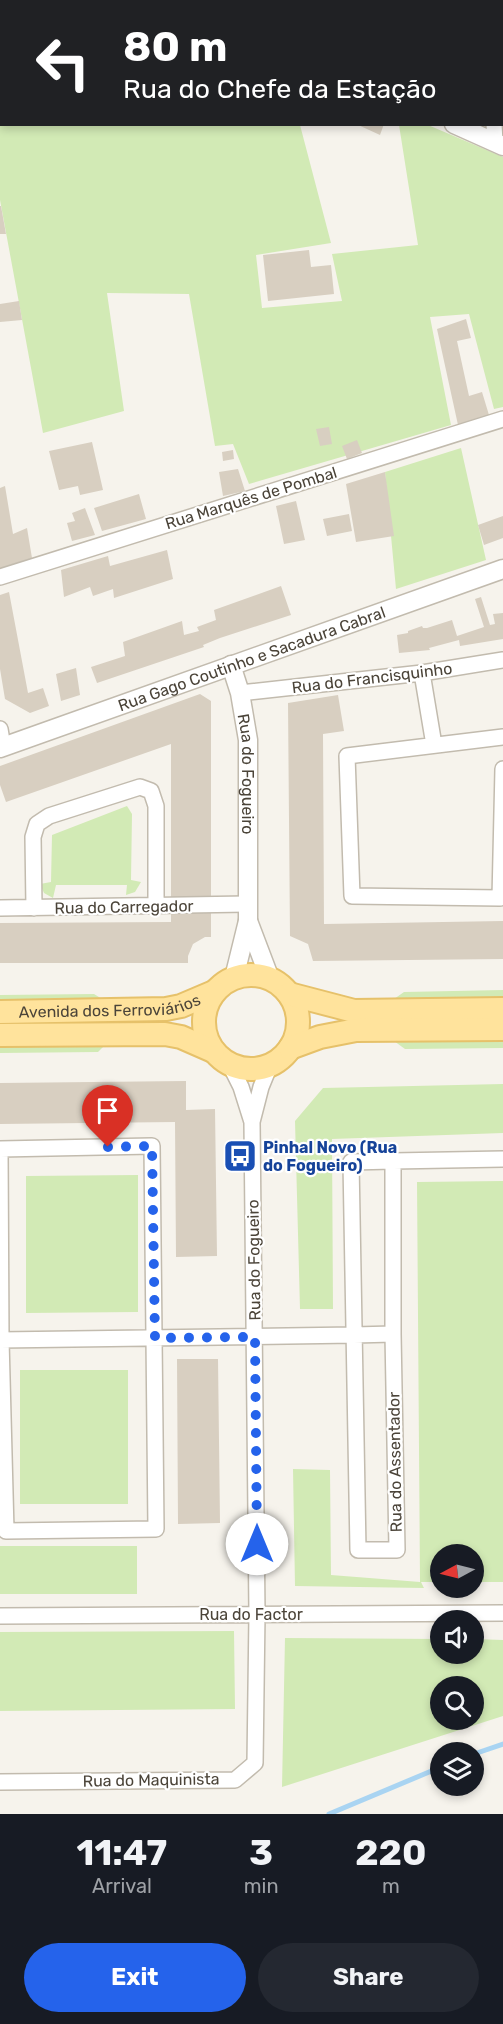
<!DOCTYPE html>
<html lang="en">
<head>
<meta charset="utf-8">
<style>
  :root { --surface:#171b24; --page:#242831; --text:#f1f3f6; --muted:#9ea1a6; --accent:#2563eb }
  body { margin:0; font-family:Rubik,sans-serif; background:var(--page); color:var(--text); height:100vh; display:flex; flex-direction:column; font-size:22px; white-space:nowrap }
  * { box-sizing:border-box; margin:0 }
  p { font-size:20px; color:var(--muted) }
  .icon { flex:none; width:33px; height:33px; fill:none; stroke:currentColor; stroke-width:2; stroke-linecap:round; stroke-linejoin:round }
  .map { position:relative; height:1814px; overflow:hidden }
  .side { display:flex; flex-direction:column; background:var(--surface); flex:1 }
  .side>* { flex:none }
  .top-card { position:absolute; left:0px; top:0px; width:504px; height:126px; box-shadow:0 3px 9px #0003; background:#202124; color:#fff; overflow:hidden }
  .needle { width:39px; rotate:263deg }
  .controls { position:absolute; left:430px; top:1544px; display:grid; gap:12px }
  .controls a { display:grid; place-items:center; width:54px; height:54px; border-radius:50%; background:var(--surface); box-shadow:0 3px 9px #0003; font-size:30px }
  .pin { position:absolute; display:grid; place-items:center; width:51px; height:51px; color:#fff; margin:-62px -26px; border-radius:50% 50% 50% 0; rotate:-45deg; box-shadow:0 0 6px #0007 }
  .pin .icon { rotate:45deg }
  .me { position:absolute; width:66px; margin:-33px; rotate:0deg; stroke-linejoin:round; filter:drop-shadow(0 0 4px #0008) }
  .turn { display:flex; align-items:center; gap:21px; height:126px; padding:0 24px; font-size:27px }
  .turn .icon { width:78px; height:78px; stroke-width:2.5 }
  .turn b { display:block; font-size:42px; line-height:51px }
  .eta { display:flex; justify-content:space-evenly; align-items:center; height:102px; text-align:center }
  .eta b { font-size:36px; font-weight:700; line-height:42px }
  .button { display:flex; gap:12px; margin-top:auto; padding:12px 24px }
  .button a { flex:1; height:69px; border-radius:36px; background:var(--accent); color:#fff; font-size:24px; font-weight:700; line-height:69px; text-align:center }
  .button a+a { background:var(--page); color:var(--text) }
  .map>svg:first-child { display:block }
</style>
</head>
<body>
<div class="map">
<svg width="503" height="1814" viewBox="0 0 503 1814">
  <rect width="100%" height="100%" fill="#f6f3ec"/>
  <path fill="#d2eab5" fill-rule="evenodd" d="M0,0l93,1 -91,1v122l298,1 31,118 -75,12 6,53 80,-7 -10,-47 86,-9 -19,-120h29l75,32v250l-9,2 -25,-95 -39,3 21,108 -202,59 -16,-40 -18,2 -26,-152 -82,-1 17,118 -81,22 -43,-233z
    M461,448l25,112 -90,29 -11,-117z
    M127,806l5,8 -1,66 10,2 -6,10 -9,3 1,-10h-71l-3,13 -9,-5 -4,-9 11,-2 1,-47z
    M503,990v8l-109,1 10,-7z
    M94,994l13,8 -107,1v-8z
    M503,1040v8l-98,1 -11,-8z
    M106,1044l-8,8 -98,1v-8z
    M503,1084v49l-171,6 1,170h-33l-5,-188 28,-33z
    M138,1175v137l-112,1v-137z
    M503,1181v401h-29v-28h-33v28h-20l3,6 -129,-2 -2,-117 37,1 1,105 89,7 -3,-400z
    M20,1370h108v134h-108z
    M0,1546h137v48h-137z
    M234,1631l1,78 -235,2v-79z
    M285,1638l156,1v14h33v-14l29,1v76l-221,71zM441,1686h33v33h-33z"/>
  <g fill="none" stroke-linecap="round" stroke-linejoin="round">
    <path stroke="#a9d4f2" stroke-width="5" d="M474,1754l29,-10
      M329,1814l112,-47"/>
  </g>
  <path fill="#d8cfc1" d="M356,124h28l-4,11z
    M0,206h1l5,28h-6z
    M309,250l2,17 20,-2 3,29 -66,7 -5,-46z
    M19,301l3,19 -22,2v-18z
    M466,319l5,19 -14,3 12,55 13,-4 7,23 -15,5v1l-16,4 -21,-96z
    M329,427l3,17 -12,2 -4,-17z
    M357,440l5,13 -15,6 -5,-13z
    M92,442l11,48 -23,5 -2,-9 -19,4 -10,-39z
    M233,450l1,9 -11,2 -1,-9z
    M238,469l7,22 -22,5 -4,-24z
    M385,472l9,64 -38,6 -10,-58z
    M5,486l8,48 14,-6 5,30 -32,10v-80z
    M139,494l7,25 -44,12 -8,-23z
    M296,501l9,39 -21,4 -8,-38z
    M85,508l10,27 -23,6 -5,-18 8,-2 -3,-8z
    M349,514l3,17 -25,5 -4,-17z
    M503,516v22l-19,7 -6,-20z
    M167,550l6,29 -59,19 -1,-9 -20,7 -3,-9 -26,10 -3,-27 47,-14 2,10z
    M281,586l10,29 -71,23 -17,7 1,2 -107,36 -6,-16 34,-11 -2,-14 59,-21 2,14 15,-4 -2,-4 19,-7 -2,-10z
    M9,592l19,101 15,-5 6,18 -19,7 -25,-14 -5,-30v-74z
    M481,597l9,28 5,-1 -2,-10 10,-1v26l-43,7 -1,-6 -30,8 1,2 -31,3 -2,-18 11,-2v-2l14,-5 1,2h4l25,-8 5,16 27,-9 -9,-28z
    M76,668l4,27 -19,6 -5,-27z
    M200,694l11,7v236h-6l-12,7 -5,12v7h-188v-40l171,-1v-178l-165,58 -6,-17v-19z
    M338,695l6,36 -21,3 1,190 179,-3v38l-190,2 -5,-17 -18,-8 -2,-233z
    M186,1081v29l29,-1 2,147 -41,1 -1,-135 -175,2v-41z
    M177,1359h41l2,164 -42,1z"/>
  <g fill="none" stroke-linecap="round" stroke-linejoin="round">
    <defs>
      <path id="minor" d="M348,0v2
        M493,0v2
        M494,124l1,19
        M0,577l503,-158
        M422,673l12,72
        M240,693l182,-20 81,-13
        M0,729l3,18
        M503,737l-156,19 5,140 148,2 3,-129
        M0,908l247,-4
        M34,908l-1,-71 4,-13 12,-8 91,-29 11,4 5,15v100
        M230,1065l11,22 11,35
        M152,1146l4,383 -150,2 -5,-191 -1,-191z
        M393,1161l110,-2
        M0,1340l354,-5 39,-1v-173l-42,1 7,388h39l-4,-216
        M0,1616l503,-3
        M0,1782l235,-2 20,-17 2,-149 -5,-492 9,-35 9,-22"/>
      <g id="tertiary">
        <path d="M137,0l5,2"/>
        <path d="M454,124l49,22"/>
        <path id="s1" d="M231,665l9,28 8,47v181l-14,57"/>
        <path id="s2" d="M0,748l503,-179"/>
        <path d="M248,921l22,58"/>
      </g>
      <g id="primary">
        <circle cx="251" cy="1022" r="47"/>
        <path d="M289,994l65,17 149,-2"/>
        <path id="s3" d="M0,1012l166,-3 15,-3 33,-14"/>
        <path d="M0,1035l165,-1 16,3 32,14"/>
        <path d="M290,1048l30,-11 36,-7 147,-1"/>
      </g>
    </defs>
    <use href="#minor" stroke="#c2bbae" stroke-width="18"/>
    <use href="#tertiary" stroke="#c2bbae" stroke-width="21"/>
    <use href="#primary" stroke="#e6c16a" stroke-width="26"/>
    <use href="#minor" stroke="#fff" stroke-width="15"/>
    <use href="#tertiary" stroke="#fff" stroke-width="18"/>
    <use href="#primary" stroke="#ffe39c" stroke-width="22"/>
  </g>
  <g fill="none" stroke-linecap="round" stroke-linejoin="round">
    <path stroke="#2563eb" stroke-width="10" stroke-dasharray="0 18" d="M108,1147l44,-1 3,192 100,-1 2,207"/>
  </g>
  <defs>
    <symbol id="bus-square" viewBox="-11 -11 22 22"><rect x="-9" y="-9" width="18" height="18" rx="4" fill="#1a4fb4" stroke="#fff"/><path d="M-5-6H5V4H4V6H2V4H-2V6H-4V4H-5ZM-3.5-4V0h7V-4ZM-3.5 1.2v1.5H-2V1.2ZM2 1.2v1.5H3.5V1.2Z" fill="#fff"/></symbol>
  </defs>
  <g fill-rule="evenodd">
    <use href="#bus-square" x="221" y="1137" width="38" height="38"/>
  </g>
  <g text-anchor="middle" dominant-baseline="central" stroke-width="4.5" stroke-linejoin="round" paint-order="stroke">
    <g font-size="16" fill="#4b4439" stroke="#fff">
      <text transform="translate(251 498) rotate(-17)">Rua Marquês de Pombal</text>
      <text stroke="none"><textPath href="#s2" startOffset="267">Rua Gago Coutinho e Sacadura Cabral</textPath></text>
      <text transform="translate(372 678) rotate(-7)">Rua do Francisquinho</text>
      <text stroke="none"><textPath href="#s1" startOffset="111">Rua do Fogueiro</textPath></text>
      <text transform="translate(124 907) rotate(-1)">Rua do Carregador</text>
      <text stroke="none"><textPath href="#s3" startOffset="110">Avenida dos Ferroviários</textPath></text>
      <text transform="translate(254 1260) rotate(-91)">Rua do Fogueiro</text>
      <text transform="translate(395 1462) rotate(-91)">Rua do Assentador</text>
      <text x="251" y="1614">Rua do Factor</text>
      <text transform="translate(151 1780) rotate(-1)">Rua do Maquinista</text>
    </g>
    <g font-size="16" font-weight="bold" fill="#164399" stroke="#fff" text-anchor="start">
      <text x="263" y="1147">Pinhal Novo (Rua<tspan x="263" dy="18">do Fogueiro)</tspan></text>
    </g>
  </g>
</svg>
<div class="controls">
<a><svg class="needle" viewBox="-14 -14 28 28"><path d="M0-13l5 13h-10z" fill="#e53935"/><path d="M0 13l5-13h-10z" fill="#9ea1a6"/></svg></a>
<a><svg class="icon" aria-label="sound" viewBox="0 0 24 24"><path d="M4 9h4l5-4v14l-5-4H4zM17 9q2 3 0 6"/></svg></a>
<a><svg class="icon" aria-label="search" viewBox="0 0 24 24"><circle cx="10" cy="10" r="6"/><path d="M15 15l6 6"/></svg></a>
<a><svg class="icon" aria-label="layers" viewBox="0 0 24 24"><path d="M12 4l9 5-9 5-9-5zM3 14l9 5 9-5"/></svg></a>
</div>
<div class="pin" style="left:108px;top:1147px;background:#d93025"><svg class="icon" aria-label="arrive" viewBox="0 0 24 24"><path d="M6 21V4h12l-3 4 3 4H6"/></svg></div>
<svg class="me" style="left:257px;top:1544px" viewBox="-20 -20 40 40"><circle r="19" fill="#fff"/><path d="M0-13L10 11 0 6-10 11z" fill="#2563eb"/></svg>
<div class="top-card">
<div class="turn"><svg class="icon" aria-label="left" viewBox="0 0 24 24"><path d="M17 20v-9H6M10 6l-5 5 5 5"/></svg><div><b>80 m</b>Rua do Chefe da Estação</div></div>
</div>
</div>
<section class="side">
<div class="eta">
<div><b>11:47</b><p>Arrival</p></div>
<div><b>3</b><p>min</p></div>
<div><b>220</b><p>m</p></div>
</div>
<div class="button"><a>Exit</a><a>Share</a></div>
</section>
</body>
</html>
